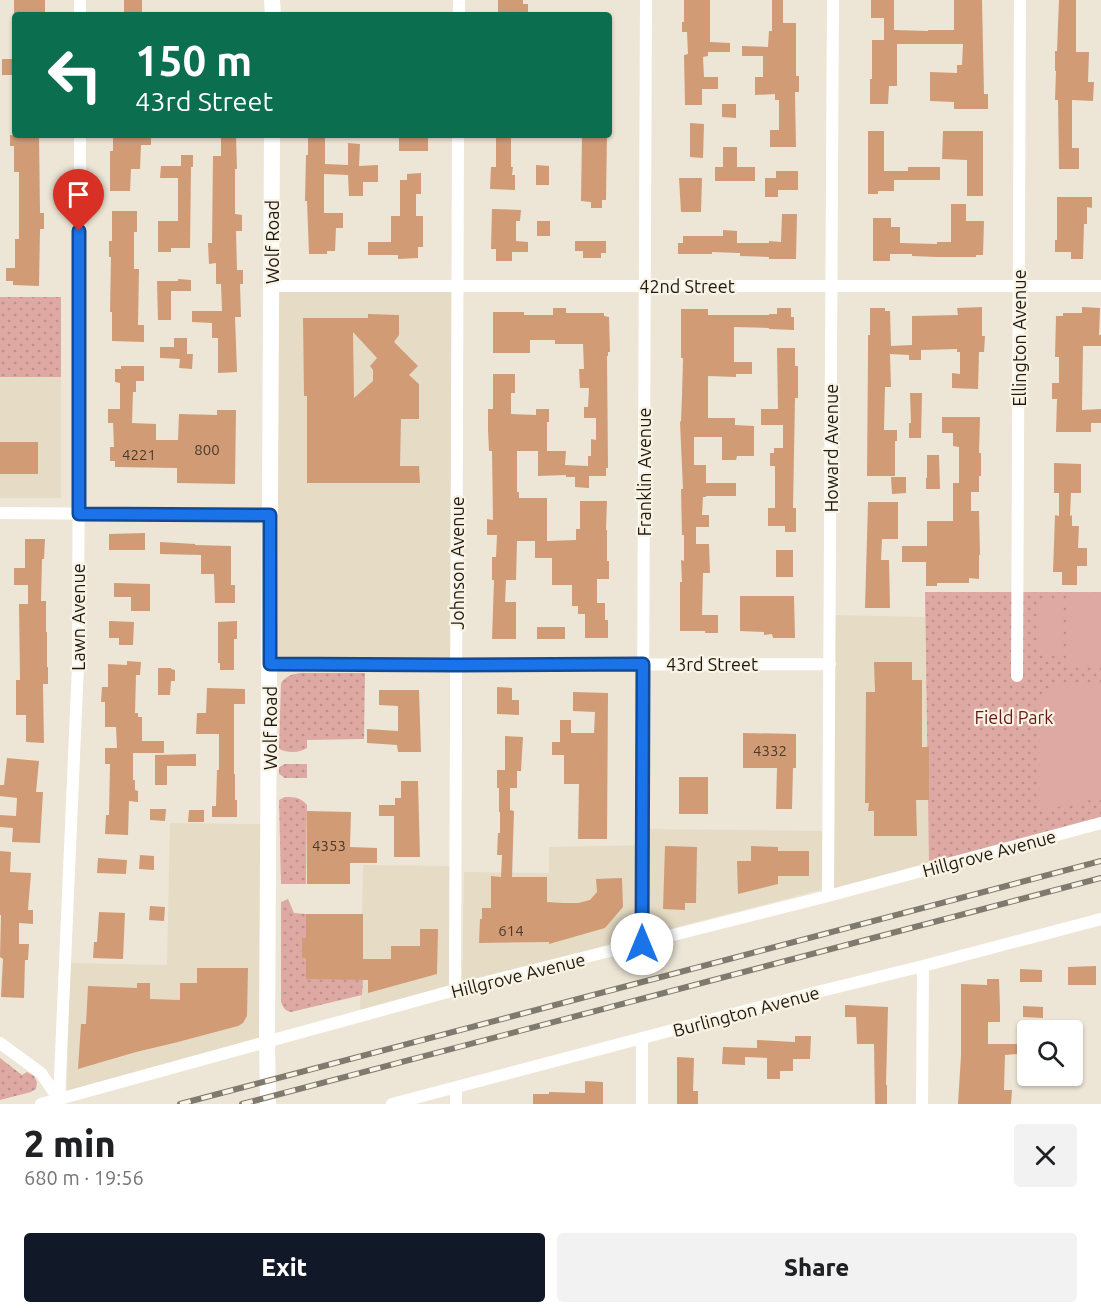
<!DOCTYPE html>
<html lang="en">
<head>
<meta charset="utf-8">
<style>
  :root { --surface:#fff; --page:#f2f2f2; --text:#202124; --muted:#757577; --accent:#111827 }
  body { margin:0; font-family:Ubuntu,sans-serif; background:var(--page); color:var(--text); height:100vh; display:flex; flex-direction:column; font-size:22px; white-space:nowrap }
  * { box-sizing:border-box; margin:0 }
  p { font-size:20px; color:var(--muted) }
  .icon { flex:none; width:33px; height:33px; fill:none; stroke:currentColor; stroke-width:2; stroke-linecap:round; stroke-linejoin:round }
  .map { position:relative; height:1104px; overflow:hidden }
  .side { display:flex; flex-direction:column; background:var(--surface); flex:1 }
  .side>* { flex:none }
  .guide { position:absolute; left:12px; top:12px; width:600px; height:126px; border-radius:6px; box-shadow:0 2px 4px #0004; background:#0b6e4f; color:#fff; overflow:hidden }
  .buttons { position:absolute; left:1017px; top:1020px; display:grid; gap:12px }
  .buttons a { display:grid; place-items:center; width:66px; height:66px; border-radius:6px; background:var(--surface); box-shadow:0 2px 4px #0004; font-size:30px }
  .pin { position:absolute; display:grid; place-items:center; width:51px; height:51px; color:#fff; margin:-62px -26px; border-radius:50% 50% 50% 0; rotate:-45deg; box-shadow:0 0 6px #0007 }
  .pin .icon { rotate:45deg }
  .me { position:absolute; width:66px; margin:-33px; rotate:0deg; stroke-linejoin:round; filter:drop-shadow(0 0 4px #0008) }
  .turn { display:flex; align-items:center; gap:21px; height:126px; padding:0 24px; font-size:27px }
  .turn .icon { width:78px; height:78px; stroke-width:2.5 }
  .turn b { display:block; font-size:42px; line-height:51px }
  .round { display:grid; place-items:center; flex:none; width:63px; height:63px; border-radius:6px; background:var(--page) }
  .headline { display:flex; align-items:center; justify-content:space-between; height:102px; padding:0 24px }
  h1 { font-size:36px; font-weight:800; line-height:45px }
  .button { display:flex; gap:12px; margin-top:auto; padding:12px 24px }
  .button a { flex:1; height:69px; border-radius:6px; background:var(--accent); color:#fff; font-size:24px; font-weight:800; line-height:69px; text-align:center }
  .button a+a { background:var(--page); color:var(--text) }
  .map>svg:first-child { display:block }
</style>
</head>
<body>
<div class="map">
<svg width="1101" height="1104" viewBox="0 0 1101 1104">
  <defs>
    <pattern id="green-dots" width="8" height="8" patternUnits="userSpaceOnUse" patternTransform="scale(1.5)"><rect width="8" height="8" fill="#dea8a3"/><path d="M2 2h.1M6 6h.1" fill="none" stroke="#be908b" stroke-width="1.8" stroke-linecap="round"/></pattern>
  </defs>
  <rect width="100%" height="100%" fill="#ede6d6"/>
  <path fill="#e6dcc5" d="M276,289h177l-1,372 -178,-1z
    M0,377h61v121h-61z
    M834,615l91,2 4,249 -97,25z
    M170,823l95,1 -1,215 -197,52 2,-128 98,2z
    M650,829l175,2 -1,58 -362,94 2,-111 85,1v-26l101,-2z
    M363,865l87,1v121l-90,23z"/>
  <path fill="url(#green-dots)" d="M0,297h61v80h-61z
    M925,592h176v225l-172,49z
    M301,673h64l-1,66 -57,1v8c-8,5 -19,5 -28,1l2,-66c5,-7 11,-9 20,-10z
    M285,764h22v14h-22l-6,-4v-7z
    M285,797c10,0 15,0 22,8l-1,79h-25l-2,-84z
    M288,899l6,14 12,1v24l-4,1v19h4l57,22 -1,15 -71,17c-6,-1 -8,-5 -10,-10v-100z
    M0,1058l22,17 5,-3 7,4 3,6 -1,7 -5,3 -31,8z"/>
  <path fill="#dea8a3" d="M1066,595h35v70h-35z
    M1039,601h23v52h-24z
    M1053,684l48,1v111c-20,8 -39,11 -61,13v-114z"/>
  <path fill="#d19b75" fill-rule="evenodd" d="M14,0h31v15h-31z
    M124,0h18v15h-18z
    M498,0h25v4h5v11h-30z
    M684,0h26v42l20,1v9h-22v4l-5,1 1,20h14v12h-16v16h-17l-1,-50 4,-1 -1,-22h-5v-10h2z
    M772,0h11v23h13v53h3v16h-4l1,55h-26v-17h9v-30h-4v-6l-20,1v-18h8v-21h-21v-10l26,1 1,-16h3z
    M871,0h23v30l34,1v-1h26v-30h28l2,94h4v15h-34v-7l-24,-1v-29l27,1v-8h5l1,-21h-66v42h-8l-1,18h-18v-25h2v-39h12v-22h-13z
    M1059,0h17v52h13l-1,30h6l-1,19 -21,-1v48h7v21h-20l-1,-69h-3l1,-29h-1v-20h2z
    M2,59h13v16h-13z
    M722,104h14v14l-14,-1z
    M690,123l14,1 -1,34 -13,-1z
    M868,131h16v40h24v-4h32v13h-46v11h-16v3h-10z
    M943,131h40v65h-16v-36l-25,-1z
    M10,135h29l1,78h4v16h-4l-1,57 -26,-1v-4h-7v-13h9v-29h4v-67h-5v-26h-4z
    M113,135h38v10h-10l-1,24h-9l-1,22h-20v-40h3z
    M221,135h15l1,34h-2v45l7,1v16h-6l1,39h6v14h-3l1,33h-6l2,55 -19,1v-35h-6v-15l-20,-1v-11h30l-1,-27h-5v-21l-7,1 -1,-21h4l1,-87h8z
    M308,135h17v29l23,1v-22l12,1 -1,22 19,-1v17h-15v14h-14l-1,-21 -24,-1v39h19v15h-7l-1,23h-8v3h-18l-2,-53h-2l1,-46h2z
    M399,135h29v16h-29z
    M582,135h25l-1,65h-4v8h-11v-6l-10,-1z
    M496,137h15v30h2l-1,8h3v15l-25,-1 1,-22h5z
    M723,147h14v20h18v14h-40v-14h8z
    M181,155h12v12h-2l-1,81h-19v4h-13v-31h20v-43h-18l1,-12h20z
    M536,165l13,1v19h-13z
    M776,171h22v19h-20v7h-13v-19h11z
    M421,173v21h-5v22h7v31h-5v11l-20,1v-4h-30v-13h23v-26h9v-36h7v-6z
    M679,178h23l-1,34h-20z
    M1057,197h35v11l-5,-1v17h-3l-1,35h-12v-7h-16v-12h2z
    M951,204h15v17h18l-1,34h-7v2h-39l-25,-1v-2h-22v7h-17v-43h18v9h9v16l37,1v-2h14z
    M492,209l29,1 -1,11h-4v20l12,1v10h-16v9h-16v-12h-5z
    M112,211h25v21h-3v37h5l-1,56h6v17l-32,-1v-29h-2l1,-55h-2v-16h3z
    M782,214h15l-1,45h-27v-2l-29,-1v-3l-28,-1v2h-34v-11h5v-7h40v-6l14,1v12h32v-2l12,1z
    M537,221h13v15h-13z
    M575,241h31v12h-5v5h-18v-7h-8z
    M178,279l13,1v11h-20v29h-13l-1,-39h21z
    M982,307v29h3l-1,16h-5l-1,37 -26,-1v-15l8,1v-22h-3v-3l-36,1v10h-12v-5l-19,-1 1,33h-6l-1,43h13v11h-2v35h-28l1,-122v-19h2v-27h15v3h5l1,35 21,-1v-29l46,-1 -1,-7z
    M1082,307l18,1 -1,27h2v11h-18l-1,64 19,-1v14h-10v9h-35l1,-33h-5v-16h7v-26h-4l1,-41h7v-3h19z
    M553,308h13v5h38v3l5,1 1,35h-2v4h-1l1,112h-2v8h-17v12l-14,-1v-10h-9v-2l-28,1v-25h-21v41h2v6h28v43l29,-1v-11h4v-28h27l-1,29h1v31h2v18h-12v24h8v17h3v18h-23v-24h-7v-8h-6v-21h-20v-27h-17v-17h-18l-1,39h-10l-1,22h11v37h-24l2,-59h-2v-23h4l1,-22h-10v-16l6,1 -1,-69h-3l-1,-21v-21h5v-35h22v19h-4v21l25,1v-6h13v13h-2v29h19l-1,14 23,1v-10h3v-17l5,1v-22h-12v-11h4l1,-19h-9l-1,-19h5l-1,-25h-28v-4h-25v13h-37v-41h31v3h29z
    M777,308h14v9h3v13l-25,-1v-1l-35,-1v35h18v12h-16v3l-28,-1v42h27v7l19,1v30h-17l-1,4h-14v-23h-28v28h12v18h30v13h-30v1h-3l-1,18h7v12h-13v17h13l1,29h-7l-1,42h16v18h-13v-2h-25v-49h2l-1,-22 3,1v-26h-2l-1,-46h2l-3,-67 1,-1 1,-25 1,-38h-2v-49h27v6h61v-1h8z
    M368,314l31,1v20l-5,7 24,24 -9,9 10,9v35h-18l-1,47h19l1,17h-113v-87h-3l-1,-78h65zM353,332l24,26 -7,8 3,4v11l-19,17z
    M174,338h13v16h6l-1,15 -13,-1 1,-9 -20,-1v-11h14z
    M777,348h18v18h3v32h-3l-2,110h3v24h-11v-6h-17v-18h7v-42h-5v-13h4v-5h9v-23h-22v-16h17z
    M121,366h23v15h-8v11h-3l-1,31 24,1v16h22l1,-26 38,1v-5h19l-1,74 -58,-1v-15l-62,-1v-6h-5v-14h4l-1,-24h-5v-14h12v-26l-5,-1v-13h6z
    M910,393h12l-1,45h-12v-15h2z
    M942,417h38l-1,36h2v23h-2v16h-8v19h8l1,44h-1v24l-10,-1v5h-32v3h-11v-24h-24v-16h25v-25h26v-38h6v-36l-6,-1v-13h-11z
    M0,442h38v32h-38z
    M927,455h12l1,34h-14v-11h1z
    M1054,463l27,1v29h-10l-1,23 2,-1v11h7l-1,22h9v18h-10v19h-15v-13h-9l2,-57 4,1v-23h-5z
    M891,477h15v16l-14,1z
    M868,502h30v37h-16l-1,21h8l1,48h-25z
    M145,533v17h-36v-16z
    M25,539h20l-1,20h-2l-1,42h5v31h1v35h1v17h-5l1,59 -18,-1v-27h-10v-35h4l-1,-76h9v-19h-14v-17h11z
    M160,542l35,2v1l36,1v39h4v18h-20l-1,-29h-13v-19l-41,-1z
    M776,550h17v27h-17z
    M114,583l36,1v27h-19v-14h-17z
    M740,596h54l1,42h-22l-1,-4 -8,1v-3l-24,-1z
    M109,621l25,1 -1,23h-14v-7h-10z
    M237,621v18h-3v31h-14v-7h-2v-41z
    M537,627h28v12h-28z
    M127,661l14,1 -1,13h-4l-1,38h3v4h4v24h22v12h-31v27h2v10l3,1v11l-9,-1 -1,34 -23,-1 1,-19h3l1,-51h-5v-16h12l-1,-21h-11v-25h-4l1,-15h6v-23l19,1z
    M874,662h38v18h10v67h7v53h-13l1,36h-43v-25h-6l1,-8h-4l1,-111h9z
    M158,668h13v1l4,1v11h-4l-1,14h-12z
    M497,687l15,1v12h7v15l-22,-1z
    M207,688l38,1v15h-11v70h1v26h2v17h-25v-11h4l1,-36h2v-36h-23l1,-21h9z
    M379,690h40l2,62h-23l-1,-7 -30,-2v-14l31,2v-25l-19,-1z
    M573,692l35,1 -1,146h-29l1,-55h-15v-29h-12v-13h8v-22h11v13h23l1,-21 -22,-1z
    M743,733l53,1v34h-3l-1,41h-16l1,-41h-34z
    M505,736l18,1 -2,34h-4v17h-7v22l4,1 -2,66h35v25l16,1h15l12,-3 7,-8 -1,-13 26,-1 1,29 -18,21 -56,16v-2l-70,1 1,-24h2v-11h9v-32l10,1 1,-22h-5l1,-22h2v-21h-1v-24h-2v-18h8z
    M196,754v12h-29v19h-12v-30z
    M7,758l32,3 -3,31h7l-3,51 -28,-1 1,-14 -13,-1v-12l16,1 1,-18 -17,-2v-11h4z
    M679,777h29v37h-29z
    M401,781h17l2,76h-26v-41h-15v-11h16v-7h6z
    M150,809h16l-1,12 -15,-1z
    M189,810h15v12h-16z
    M307,811l44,1 -1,35 27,1v15h-27v21h-43z
    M665,846l32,1 -1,56h-11v7l-22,-1z
    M751,846l27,1v4h31v25h-31v8l-40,10 -1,-33h14z
    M0,851l11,1 -1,20 21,1 -3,37h5v14l-14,-1v21h10l-1,16h-3l-1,38 -23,-1 2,-38 -3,-2 1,-42h-1z
    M140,855l14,1v14l-15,-1z
    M98,858l29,2 -1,14 -29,-1z
    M150,906l15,1 -1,14 -15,-1z
    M99,912l26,1 -2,46 -30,-1 1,-16h3z
    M306,914h57v45h28v-13h29v-17h18l-1,45 -69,19v-13l-62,-1v-21h-4v-20h4z
    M1096,966v19h-28v-18z
    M197,968h51l-1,48 -4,7 -5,3 -64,17 -38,9 -58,17 3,-45h5l2,-38 49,2v-5h13v16l30,1v-17h17z
    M1020,969l22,1v12h-22z
    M987,979h12l1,29v14h-12v22h29v10l-12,1 -1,35h8l-1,14h-53l3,-48v-72l26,1z
    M845,1005l43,2 -2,78h1v19h-12l-1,-60h-17l-1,-27h-11z
    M1023,1006l20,1v11l-20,-1z
    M795,1036h16l-1,23h-17v12h-13v8h-13v-21l-22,-1v8l-23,-1 1,-17 34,1v-8l38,2z
    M677,1057l17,1 -1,33h5v13h-21z
    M585,1081l18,1v22h-70v-10h16v-2l36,1z"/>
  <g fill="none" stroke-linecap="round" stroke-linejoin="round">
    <path stroke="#fff" stroke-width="12" d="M80,15v-15
      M459,15v-15
      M272,286h829
      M0,513l270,2
      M270,664l187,1 373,-1
      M1017,676l3,-676
      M828,896l5,-896
      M642,944l4,-944
      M455,990l3,-855
      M0,1043l41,30 18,27
      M59,1100l19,-435 2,-530
      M41,1104l414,-114 373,-94 273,-73
      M392,1104l421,-111 110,-27 178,-47
      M456,1104v-17
      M642,1104v-65
      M922,1104l1,-138"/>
    <path stroke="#fff" stroke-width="16" d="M272,0l1,15
      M268,1104l-1,-63 5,-906"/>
    <defs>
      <path id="rail" d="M180,1104l921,-243
        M242,1104l859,-226"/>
    </defs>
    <use href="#rail" stroke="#7f7a70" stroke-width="6"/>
    <use href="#rail" stroke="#faf3e3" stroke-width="4" stroke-dasharray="11" stroke-linecap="butt"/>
  </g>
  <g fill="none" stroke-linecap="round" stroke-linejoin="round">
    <defs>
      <path id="route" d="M79,231v283l191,1v149l187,1 186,-1 -1,280"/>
    </defs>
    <use href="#route" stroke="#114b97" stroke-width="15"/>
    <use href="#route" stroke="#1a73e8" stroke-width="10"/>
  </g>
  <g text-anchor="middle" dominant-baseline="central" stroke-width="4.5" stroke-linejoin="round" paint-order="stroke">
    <g font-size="15" fill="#4a3a2d">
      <text x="207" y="449">800</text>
      <text x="139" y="454">4221</text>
      <text x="770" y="750">4332</text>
      <text x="329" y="845">4353</text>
      <text x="511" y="930">614</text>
    </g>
    <g font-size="18" fill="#1d1a15" stroke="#faf3e3">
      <text transform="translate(272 242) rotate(-90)">Wolf Road</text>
      <text x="687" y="286">42nd Street</text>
      <text transform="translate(1019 338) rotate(-90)">Ellington Avenue</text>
      <text transform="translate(831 448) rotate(-90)">Howard Avenue</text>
      <text transform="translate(644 472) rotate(-90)">Franklin Avenue</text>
      <text transform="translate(457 563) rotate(-90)">Johnson Avenue</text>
      <text transform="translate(78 617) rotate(-90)">Lawn Avenue</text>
      <text x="712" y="664">43rd Street</text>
      <text transform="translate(270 728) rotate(-90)">Wolf Road</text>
      <text transform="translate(989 853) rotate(-15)">Hillgrove Avenue</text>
      <text transform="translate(518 975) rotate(-14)">Hillgrove Avenue</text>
      <text transform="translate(746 1011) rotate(-15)">Burlington Avenue</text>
    </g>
    <g font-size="18" fill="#68181a" stroke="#faf3e3">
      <text x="1014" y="717">Field Park</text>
    </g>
  </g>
</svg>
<div class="buttons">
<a><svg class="icon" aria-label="search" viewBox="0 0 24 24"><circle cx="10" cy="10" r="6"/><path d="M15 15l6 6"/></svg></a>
</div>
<div class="pin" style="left:79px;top:231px;background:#d93025"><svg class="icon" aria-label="arrive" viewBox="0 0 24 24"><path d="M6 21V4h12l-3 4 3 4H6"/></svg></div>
<svg class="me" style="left:642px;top:944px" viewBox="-20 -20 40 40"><circle r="19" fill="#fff"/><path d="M0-13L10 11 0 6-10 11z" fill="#1a73e8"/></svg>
<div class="guide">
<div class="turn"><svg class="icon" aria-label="left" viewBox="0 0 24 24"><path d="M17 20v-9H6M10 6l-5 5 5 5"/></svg><div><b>150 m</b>43rd Street</div></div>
</div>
</div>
<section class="side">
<div class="headline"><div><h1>2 min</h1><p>680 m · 19:56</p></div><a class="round"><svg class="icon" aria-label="close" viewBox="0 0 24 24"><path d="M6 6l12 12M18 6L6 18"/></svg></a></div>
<div class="button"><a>Exit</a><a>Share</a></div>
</section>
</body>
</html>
